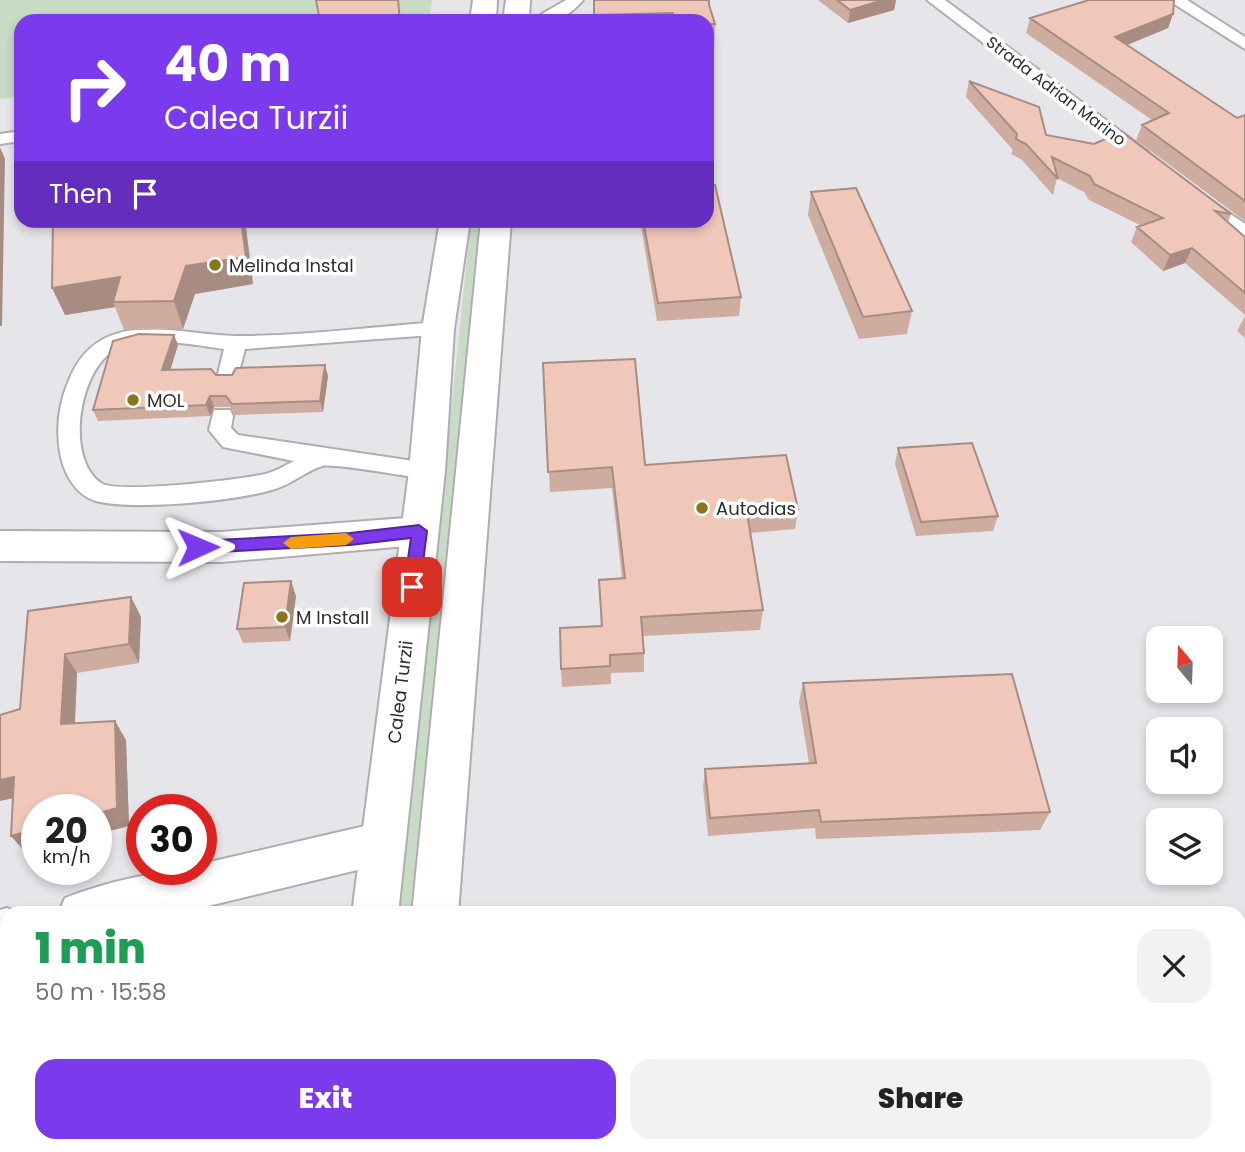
<!DOCTYPE html>
<html lang="en">
<head>
<meta charset="utf-8">
<style>
  :root { --surface:#fff; --page:#f2f2f2; --text:#222; --muted:#767676; --accent:#7c3aed }
  body { margin:0; font-family:Poppins,sans-serif; background:var(--page); color:var(--text); height:100vh; display:flex; flex-direction:column; font-size:26px; white-space:nowrap }
  * { box-sizing:border-box; margin:0 }
  p { font-size:23px; color:var(--muted) }
  .icon { flex:none; width:38px; height:38px; fill:none; stroke:currentColor; stroke-width:2; stroke-linecap:round; stroke-linejoin:round }
  .map { position:relative; flex:1; overflow:hidden }
  .sheet { position:absolute; left:0px; top:906px; width:1246px; height:247px; display:flex; flex-direction:column; background:var(--surface); border-radius:21px 21px 0 0; box-shadow:0 4px 10px #0003 }
  .sheet>* { flex:none }
  .guide { position:absolute; left:14px; top:14px; width:700px; height:214px; border-radius:21px; box-shadow:0 4px 10px #0003; background:#7c3aed; color:#fff; overflow:hidden }
  .needle { width:46px; rotate:341deg }
  .controls { position:absolute; left:1146px; top:626px; display:grid; gap:14px }
  .controls a { display:grid; place-items:center; width:77px; height:77px; border-radius:14px; background:var(--surface); box-shadow:0 4px 10px #0003; font-size:35px }
  .speed { position:absolute; left:21px; top:794px; display:flex; gap:14px; font-size:35px; font-weight:700; text-align:center }
  .speed>* { display:grid; place-content:center; width:91px; height:91px; border-radius:50%; background:var(--surface); box-shadow:0 4px 10px #0003; line-height:1 }
  .speed small { font-size:18px; font-weight:400 }
  .speed .limit { border:10px solid #d22; background:#fff; color:#111 }
  .pin { position:absolute; display:grid; place-items:center; width:60px; height:60px; color:#fff; margin:-30px; border-radius:14px; box-shadow:0 4px 10px #0006 }
  .me { position:absolute; width:77px; margin:-38px; rotate:89deg; stroke-linejoin:round; filter:drop-shadow(0 0 5px #0008) }
  .turn { display:flex; align-items:center; gap:24px; height:147px; padding:0 35px; font-size:32px }
  .turn .icon { width:91px; height:91px; stroke-width:2.5 }
  .turn b { display:block; font-size:49px; line-height:60px }
  .then { display:flex; align-items:center; height:66px; padding:0 35px; background:#0003; gap:14px; font-size:26px }
  .round { display:grid; place-items:center; flex:none; width:74px; height:74px; border-radius:21px; background:var(--page) }
  .headline { display:flex; align-items:center; justify-content:space-between; height:119px; padding:0 35px }
  h1 { font-size:42px; font-weight:800; line-height:52px; color:#1e9e55 }
  .primary-button { display:flex; gap:14px; margin-top:auto; padding:14px 35px }
  .primary-button a { flex:1; height:80px; border-radius:21px; background:var(--accent); color:#fff; font-size:28px; font-weight:800; line-height:80px; text-align:center }
  .primary-button a+a { background:var(--page); color:var(--text) }
  .map>svg:first-child { display:block }
</style>
</head>
<body>
<div class="map">
<svg width="1245" height="1152" viewBox="0 0 1245 1152">
  <rect width="100%" height="100%" fill="#e6e6ea"/>
  <path fill="#c8dbc5" d="M0,0h432l-3,21h-408v75l-21,3z
    M471,221h8l-69,692 -12,1z"/>
  <g fill="none" stroke-linecap="round" stroke-linejoin="round">
    <defs>
      <path id="lane" d="M566,0h17c-15,19 -31,21 -53,21z
        M927,0h18l202,151 3,4 -3,4h-12z
        M1168,0h19l58,37v12z
        M21,131v10l-21,3v-10z
        M1201,194l44,30v15l-51,-35 -2,-4 2,-4z
        M438,322l10,7 -3,5 -200,15 -9,34h-16l-3,-5 7,-29c-32,-4 -75,-14 -106,-1 -39,18 -54,110 -17,135 15,11 140,-3 164,-9 10,-2 19,-8 29,-13l-71,-14 -14,-17 5,-20h16l3,6 -2,12 7,7 189,28 8,2 3,6 -3,6 -8,2c-17,-2 -94,-16 -105,-13 -16,5 -30,18 -47,23 -38,12 -142,22 -179,12 -21,-6 -33,-29 -36,-49 -4,-24 -1,-49 9,-72 30,-75 107,-45 168,-44 66,0 135,-9 201,-14z"/>
      <path id="street" d="M419,517l13,4 6,10 -6,10 -13,4 -198,17 -221,-1v-30l221,1z
        M382,822l16,6 6,15 -6,15 -16,6 -207,50h-117l7,-16c41,-16 92,-28 136,-28v-6z
        M7,908l13,6h-13v40l-7,2v-46z"/>
      <path id="primary" d="M473,0h24l-1,21h-26z
        M506,0h24l-1,21h-26z
        M440,220h30l-16,109 -9,142 -47,443h-46l57,-443 13,-142z
        M481,220h30l-53,694h-46z
        M324,1146h52l-1,6h-52z
        M390,1146h52v6h-52z"/>
    </defs>
    <use href="#lane" stroke="#aeadb1" stroke-width="4"/>
    <use href="#street" stroke="#aeadb1" stroke-width="4"/>
    <use href="#primary" stroke="#aeadb1" stroke-width="4"/>
    <use href="#lane" fill="#fff" fill-rule="evenodd"/>
    <use href="#street" fill="#fff" fill-rule="evenodd"/>
    <use href="#primary" fill="#fff" fill-rule="evenodd"/>
  </g>
  <path fill="#ceaca0" d="M594,0l115,5 6,19 -1,27h-7v-30h-113z
    M818,0h78l-2,10 -46,13z
    M1173,14l-5,14 -41,17 110,73 8,-3v106l-109,-81 6,-15 10,-5 -126,-87 4,-15z
    M969,81l77,54 185,79 -3,8 17,15v78l-60,-52 -22,8 -32,-29 6,-15 3,-2 -51,-25 -5,-8 -27,-14 -4,17 -31,-35 -11,-6 2,-4 -47,-53z
    M811,192l101,119 -5,23 -48,5 -51,-124z
    M53,220l219,4 -26,4 7,56 -58,10 -12,35 -59,1 -9,-23 -50,8z
    M640,220h67l34,77 -2,19 -82,5z
    M1245,316v22l-8,-7z
    M174,335l4,10 -8,25 46,5 112,1 -5,36 -88,3 -5,-8h-16l-4,9 -112,5 -5,-11z
    M543,363l102,102 153,44 -3,20 -45,4 13,77 -3,20 -117,6 1,17v19l-33,1v11l-49,3 -1,-18 40,-43 -2,-46 23,-2 -10,-90 -62,4z
    M898,448l100,68 -5,15 -77,5 -21,-72z
    M296,596l-6,45 -47,2 -6,-14z
    M131,597l10,20 -2,46 -62,10 -2,50 51,17 3,86 -103,27 2,-242z
    M803,683l247,129 -10,18 -224,9 -1,-11 -107,8 -5,-49 2,-18 104,-6 -10,-61z
    M646,1146h328l-2,6h-323z
    M1057,1146h102l2,6h-110z"/>
  <path fill="#a88c82" d="M884,0h12l-2,10 -46,13 2,-13z
    M1173,14l-5,14 -58,24 5,-15z
    M0,147l5,12 -3,167h-2z
    M241,220h30l1,4 -26,4 7,56 -58,10 -12,35 -9,-28 12,-35z
    M1192,248l-7,15 -22,8 7,-16z
    M120,277l-7,25 2,5 -50,8 -13,-27z
    M174,335l4,10 -11,36 -5,-11z
    M325,365l3,11 -5,36 -3,-11z
    M210,396l4,11 -4,9 -4,-11z
    M291,581l5,15 -6,45 -5,-14z
    M131,597l10,20 -2,46 -10,-19z
    M65,654l12,19 -3,69 -13,-18z
    M115,721l11,19 3,86 -33,8v-20z
    M14,777l14,18 -28,6v-21z
    M37,829v21l-11,3 -15,-17z
    M18,1146h22v6h-22z"/>
  <path fill="#f0c8ba" stroke="#a88c82" stroke-width="2" d="M316,0h82l2,21h-80z
    M594,0h115v5l6,19h-8v-3h-34v-8l-79,2z
    M837,0h47l-34,10z
    M1089,0h85l-1,14 -58,23 122,81 8,-3v86l-103,-76 27,-12 -139,-95z
    M969,81l70,26 7,28 48,9 28,-12 109,82 -16,-3 30,26v56l-53,-45 -22,7 -33,-28 26,-9 -69,-34 -4,-8 -38,-19 6,22 -32,-35 -10,-5 1,-5z
    M707,185h8l26,112 -83,6 -15,-83h64z
    M856,188l56,123 -49,6 -52,-125z
    M53,220h188l5,37 -60,9 -12,35 -61,1 7,-25 -68,11z
    M139,334l35,1 -12,35 49,-1 5,6h16l4,-7 89,-3 -5,36 -88,3 -6,-8h-16l-4,9 -113,5 20,-69z
    M635,359l10,106 141,-10 12,54 -51,4 16,97 -122,7 3,36 -34,2v11l-49,3 -1,-41 42,-2 -3,-46 26,-2 -13,-111 -64,5 -5,-109z
    M972,443l26,73 -77,6 -23,-74z
    M291,581l-6,46 -48,2 7,-46z
    M131,597l-2,47 -64,10 -4,70 54,-3 2,87 -21,6v-4h-59v19l-26,7 3,-59 -14,3v-65l20,-6 8,-98z
    M1012,674l38,138 -229,10 -2,-12 -109,8 -5,-49 111,-6 -13,-80z
    M7,963v183h11v6h-18v-188z
    M652,1146h322l-2,6h-316z
    M1059,1146h100l2,6h-101z"/>
  <path fill="#7c3aed" stroke="#51269a" stroke-width="2" d="M419,525l8,6 -7,56 -8,6 -8,-6 7,-49 -61,7 -152,8 -8,-6 8,-6 152,-8z"/>
  <path fill="#f59e0b" d="M346,533l8,6 -8,6 -55,4 -8,-6 8,-6z"/>
  <g fill="#8a761a" stroke="#fff" stroke-width="2.5">
    <circle cx="215" cy="265" r="7"/>
    <circle cx="133" cy="400" r="7"/>
    <circle cx="702" cy="508" r="7"/>
    <circle cx="282" cy="617" r="7"/>
  </g>
  <g text-anchor="middle" dominant-baseline="central" stroke-width="7" stroke-linejoin="round" paint-order="stroke">
    <g font-size="16" fill="#2e2e2f" stroke="#fff">
      <text transform="translate(1056 91) rotate(37)">Strada Adrian Marino</text>
    </g>
    <g font-size="18" fill="#2e2e2f" stroke="#fff" text-anchor="start">
      <text x="229" y="265">Melinda Instal</text>
      <text x="147" y="400">MOL</text>
      <text x="716" y="508">Autodias</text>
      <text x="296" y="617">M Install</text>
    </g>
    <g font-size="18" fill="#2e2e2f" stroke="#fff">
      <text transform="translate(400 692) rotate(-83)">Calea Turzii</text>
    </g>
  </g>
</svg>
<div class="controls">
<a><svg class="needle" viewBox="-14 -14 28 28"><path d="M0-13l5 13h-10z" fill="#e53935"/><path d="M0 13l5-13h-10z" fill="#767676"/></svg></a>
<a><svg class="icon" aria-label="sound" viewBox="0 0 24 24"><path d="M4 9h4l5-4v14l-5-4H4zM17 9q2 3 0 6"/></svg></a>
<a><svg class="icon" aria-label="layers" viewBox="0 0 24 24"><path d="M12 4l9 5-9 5-9-5zM3 14l9 5 9-5"/></svg></a>
</div>
<div class="speed"><div>20<small>km/h</small></div><div class="limit">30</div></div>
<div class="pin" style="left:412px;top:587px;background:#d93025"><svg class="icon" aria-label="arrive" viewBox="0 0 24 24"><path d="M6 21V4h12l-3 4 3 4H6"/></svg></div>
<svg class="me" style="left:198px;top:547px" viewBox="-20 -20 40 40"><path d="M0-17L14 15 0 8-14 15z" fill="#7c3aed" stroke="#fff" stroke-width="4"/></svg>
<div class="guide">
<div class="turn"><svg class="icon" aria-label="right" viewBox="0 0 24 24"><path d="M7 20v-9h11M14 6l5 5-5 5"/></svg><div><b>40 m</b>Calea Turzii</div></div>
<div class="then">Then<svg class="icon" aria-label="arrive" viewBox="0 0 24 24"><path d="M6 21V4h12l-3 4 3 4H6"/></svg></div>
</div>
<section class="sheet">
<div class="headline"><div><h1>1 min</h1><p>50 m · 15:58</p></div><a class="round"><svg class="icon" aria-label="close" viewBox="0 0 24 24"><path d="M6 6l12 12M18 6L6 18"/></svg></a></div>
<div class="primary-button"><a>Exit</a><a>Share</a></div>
</section>
</div>
</body>
</html>
